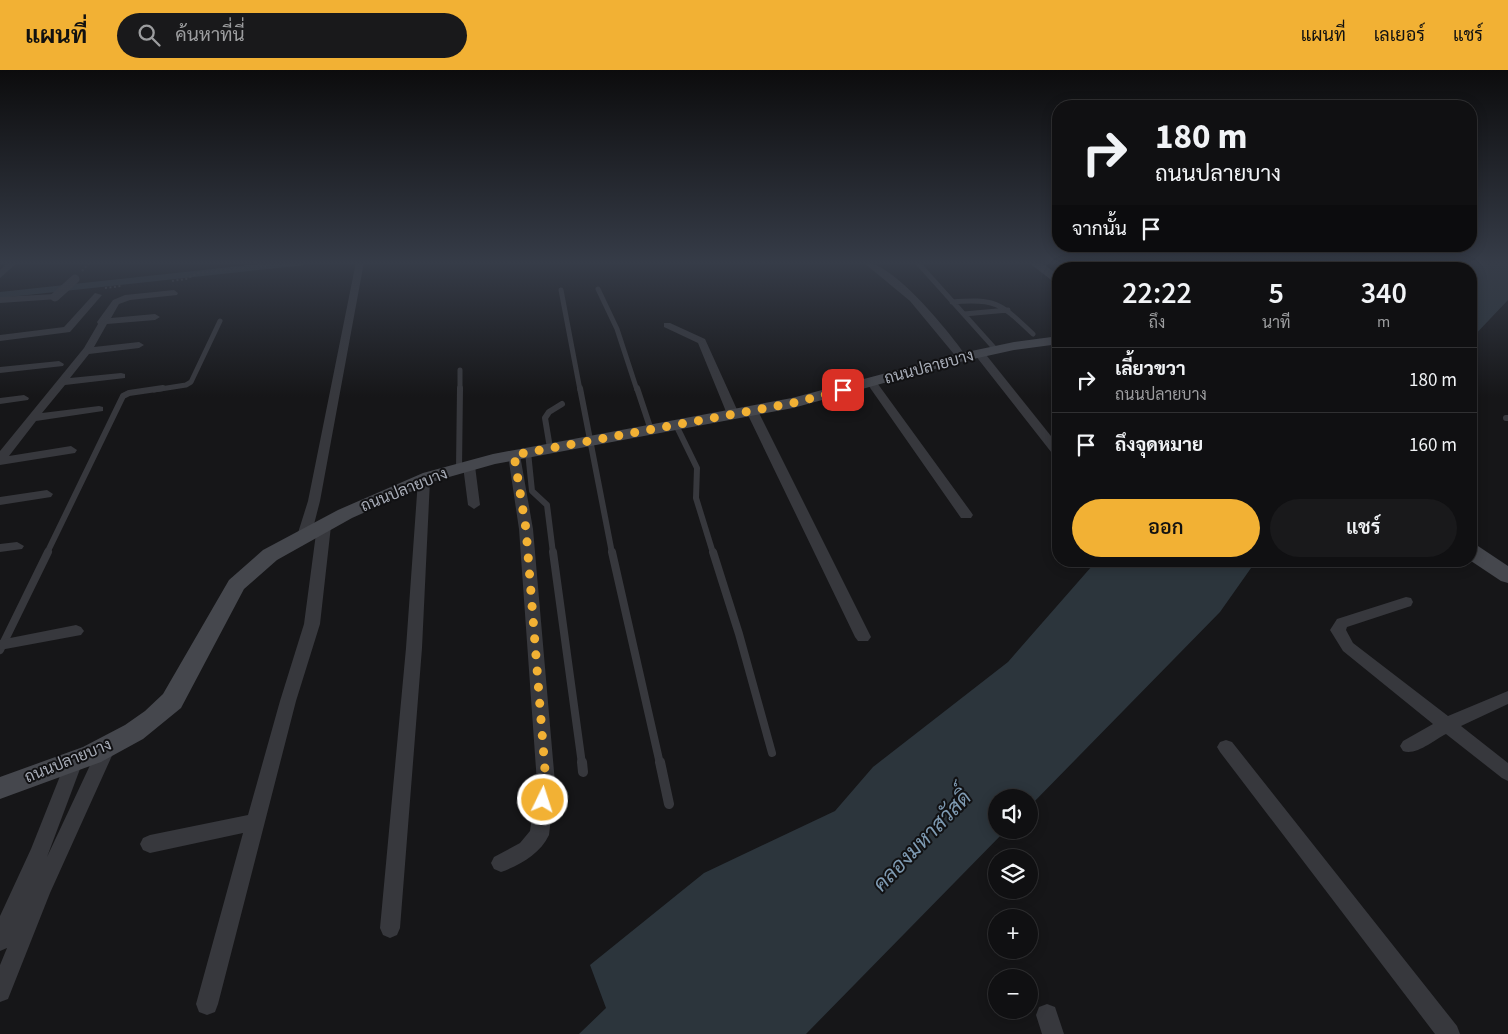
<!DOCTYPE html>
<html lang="th">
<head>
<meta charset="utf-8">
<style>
  :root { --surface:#101012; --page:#19191b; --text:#f1f3f6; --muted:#9c9d9f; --line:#303032; --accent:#f2b134 }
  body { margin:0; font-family:"Source Sans 3",Sarabun,sans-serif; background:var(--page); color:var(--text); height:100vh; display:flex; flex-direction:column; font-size:19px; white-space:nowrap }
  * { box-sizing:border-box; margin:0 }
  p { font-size:16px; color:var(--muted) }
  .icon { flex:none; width:28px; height:28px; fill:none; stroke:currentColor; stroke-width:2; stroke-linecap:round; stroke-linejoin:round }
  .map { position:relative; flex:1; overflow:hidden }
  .panel { position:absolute; left:1052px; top:192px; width:425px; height:305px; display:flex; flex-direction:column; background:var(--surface); border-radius:20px; box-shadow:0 2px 12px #0003,0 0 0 1px var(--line) }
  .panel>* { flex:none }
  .guide { position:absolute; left:1052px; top:30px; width:425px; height:152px; border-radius:20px; box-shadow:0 2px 12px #0003,0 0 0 1px var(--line); background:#101012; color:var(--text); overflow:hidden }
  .tools { position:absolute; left:988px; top:719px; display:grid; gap:10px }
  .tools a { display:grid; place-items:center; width:50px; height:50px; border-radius:50%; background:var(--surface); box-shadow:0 2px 12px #0003,0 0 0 1px var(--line); font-size:25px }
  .pin { position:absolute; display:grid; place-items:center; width:42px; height:42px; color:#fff; margin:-21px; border-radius:10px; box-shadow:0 2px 8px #0006 }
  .me { position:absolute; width:55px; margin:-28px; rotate:4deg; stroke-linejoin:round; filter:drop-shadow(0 0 4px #0008) }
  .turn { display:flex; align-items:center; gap:18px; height:105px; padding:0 20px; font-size:22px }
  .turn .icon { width:65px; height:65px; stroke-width:2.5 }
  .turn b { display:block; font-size:35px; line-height:42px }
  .then { display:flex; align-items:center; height:48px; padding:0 20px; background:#0003; gap:10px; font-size:19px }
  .eta { display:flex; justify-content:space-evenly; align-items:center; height:85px; text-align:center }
  .eta b { font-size:30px; font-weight:600; line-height:35px }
  .action { display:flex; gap:10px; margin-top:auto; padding:10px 20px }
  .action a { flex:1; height:58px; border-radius:30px; background:var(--accent); color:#111; font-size:20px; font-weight:600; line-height:58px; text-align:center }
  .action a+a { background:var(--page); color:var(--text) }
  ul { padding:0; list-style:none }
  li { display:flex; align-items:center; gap:15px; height:65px; padding:0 20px; border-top:1px solid var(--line) }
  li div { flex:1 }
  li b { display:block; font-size:19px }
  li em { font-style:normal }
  header { display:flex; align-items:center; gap:30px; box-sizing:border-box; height:70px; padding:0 25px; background:var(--accent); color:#111 }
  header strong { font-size:24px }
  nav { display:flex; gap:28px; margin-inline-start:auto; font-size:18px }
  .search { width:350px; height:45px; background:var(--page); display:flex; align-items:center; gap:12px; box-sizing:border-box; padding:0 18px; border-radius:28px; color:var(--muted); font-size:19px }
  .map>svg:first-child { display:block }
</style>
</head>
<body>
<header>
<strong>แผนที่</strong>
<div class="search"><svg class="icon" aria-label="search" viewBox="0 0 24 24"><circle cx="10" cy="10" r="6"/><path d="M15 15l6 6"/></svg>ค้นหาที่นี่</div>
<nav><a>แผนที่</a><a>เลเยอร์</a><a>แชร์</a></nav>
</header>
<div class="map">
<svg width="1508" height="964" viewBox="0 0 1508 964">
  <rect width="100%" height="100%" fill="#161618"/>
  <path fill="#2c353c" d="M1389,192h119v38l-37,39v-70h-88z
    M1088,491h168l-36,51 -191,195v-9h-33v32h10l-200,204h-227l27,-26 -16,-43 114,-92 131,-62 38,-44 135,-105 84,-96z"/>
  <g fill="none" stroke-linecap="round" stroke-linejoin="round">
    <path fill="#2c353c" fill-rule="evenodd" d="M277,192h33l-5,3 -305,33v-6z"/>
    <path stroke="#3d3f44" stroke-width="2" stroke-dasharray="2 2.5" stroke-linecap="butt" d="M82,201l8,-9
      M172,211l14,-2 12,-6 103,-11
      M105,218l16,-2"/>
    <path stroke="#37383d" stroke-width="5" d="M917,192l79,88
      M598,219l19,40 20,61
      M561,220l19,100
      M952,232c45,-4 49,2 81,32
      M964,244l44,-4
      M154,320l32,-5 5,-3 29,-61
      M460,320v-20"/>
    <path stroke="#37383d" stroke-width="6" d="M580,318l32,165
      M637,318l14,42
      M1506,348h2
      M676,355l21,43 -1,30 17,55
      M550,378l-5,-30 4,-6 13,-8
      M528,382l4,39 15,14 6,48
      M459,398l1,-80
      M47,483l76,-157 6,-3 34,-5"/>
    <path stroke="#37383d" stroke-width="8" d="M553,482l29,212
      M612,482l48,212
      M713,482l26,82 33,119
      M0,580l48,-98"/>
    <path stroke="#37383d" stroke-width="10" d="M582,692l1,10
      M660,692l9,42"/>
    <path fill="#37383d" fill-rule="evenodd" d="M9,192h9l-18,16v-8z
      M356,192h8l-44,239 -9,35 -7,4 -7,-4 11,-35z
      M863,192c30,-1 87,71 104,95l-1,2h-8l-48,-58z
      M1120,192h9l10,7h-10z
      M1227,192l7,2 -26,5 -21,-1 4,-3z
      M1288,192h12l16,7h-13z
      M1338,192h9l-8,7h-10z
      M174,220l4,3 -1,2 -47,5 -11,4 -8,14 44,-4 5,3 -5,3 -48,4 -13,23 45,-5 5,3 -5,3 -50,6 -19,24 51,-5 4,1v4l-60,7 -23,28 57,-7 4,1v4l-67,10 -27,35 62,-10 6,4 -2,3 -75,12v-14l84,-103 14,-24 -1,-2 16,-22 12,-5z
      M95,223l7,2 -32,37 -70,9v-6l64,-8z
      M55,224l3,1v4l-58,4v-6z
      M664,253h6l35,16 34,75 -2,2h-8l-2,-2 -29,-71 -34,-16z
      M979,280l4,1 76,95v12l-4,-1 -80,-102 -1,-2z
      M59,291l5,3 -1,2 -63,7v-6z
      M871,309l4,1 96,132 2,3 -2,3h-10l-95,-136z
      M24,325l5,3 -1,2 -28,4v-6z
      M752,338l6,3 113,226 -3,4h-10l-3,-4 -109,-226z
      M514,381l6,4 13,74 22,254 -6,52c-9,19 -29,30 -48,37l-7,-3 -3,-6 3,-6 26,-14 10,-12 7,-48 -18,-254 -11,-74z
      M469,392l6,4 5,39 -6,4 -6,-4 -5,-39z
      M424,406l6,4 -8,168 -22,280 -3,7 -7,3 -7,-3 -3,-7 26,-280 12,-168z
      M47,420l6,4 -2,3 -51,8v-8z
      M324,452l7,4 -11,98 -24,77 -78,303 -3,8 -8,3 -8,-3 -3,-8 47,-171 -93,20 -7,-3 -3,-6 3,-6 7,-3 98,-20 32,-114 24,-77 13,-98z
      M17,472l7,4 -2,3 -22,3v-8z
      M1406,527l5,1 2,4 -2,4 -64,21 -1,3 7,13 95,73 60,-25v13l-47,22 47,37v18l-6,-3 -56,-44c-12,6 -30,22 -43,17l-3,-5 3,-5 30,-17 -90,-73 -13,-21 7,-11z
      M76,555l5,2 3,4 -3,4 -81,15v-10z
      M1226,670l6,2 225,284 3,8h-25l-215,-282 -3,-5 3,-5z
      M106,672l6,2 3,5 -65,144 -42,106 -8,3v-37l7,-17 -7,3v-35l31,-67 37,-93 6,-2 6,2 3,5 -36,96 53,-113z
      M1047,934l8,3 9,27h-22l-6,-19 3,-8z"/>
    <path fill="#45474d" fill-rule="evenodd" d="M1028,192h13l18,14v10z
      M1059,266v8l-45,6 -50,11 -171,47 -298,56 -60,17 -83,37 -75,42 -33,29 -63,119 -38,31 -42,23 -101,37v-22l83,-30 42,-22 20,-14 18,-17 66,-114 34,-30 75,-40 85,-37 70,-19 299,-56 170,-45 52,-11z
      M1471,475l7,1 30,20v17l-7,-2 -30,-20z"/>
    <path stroke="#37383d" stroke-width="9" d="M55,227l20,-18"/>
  </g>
  <linearGradient id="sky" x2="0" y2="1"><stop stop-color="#0c0c0d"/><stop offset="0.59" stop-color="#363c48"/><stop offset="1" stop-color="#363c48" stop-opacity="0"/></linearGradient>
  <rect width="1508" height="327" fill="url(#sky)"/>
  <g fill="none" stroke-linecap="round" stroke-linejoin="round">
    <path stroke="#f2b134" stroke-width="9" stroke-dasharray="0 16.2" d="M543,730l3,-17 -20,-254 -12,-74 279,-52 50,-13"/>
  </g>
  <g text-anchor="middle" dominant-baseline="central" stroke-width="4" stroke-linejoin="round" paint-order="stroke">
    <g font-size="16" fill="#a8adb8" stroke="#111113">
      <text transform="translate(929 297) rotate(-15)">ถนนปลายบาง</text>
      <text transform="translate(404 420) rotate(-22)">ถนนปลายบาง</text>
      <text transform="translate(68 691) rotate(-22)">ถนนปลายบาง</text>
    </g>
    <g font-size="21" font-style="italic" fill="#7f9bb3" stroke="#111113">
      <text transform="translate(922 771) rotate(-46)">คลองมหาสวัสดิ์</text>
    </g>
  </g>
</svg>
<div class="tools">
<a><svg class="icon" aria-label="sound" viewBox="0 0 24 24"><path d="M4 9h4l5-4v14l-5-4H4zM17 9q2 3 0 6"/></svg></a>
<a><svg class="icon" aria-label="layers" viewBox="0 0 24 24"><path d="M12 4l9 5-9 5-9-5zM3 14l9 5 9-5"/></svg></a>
<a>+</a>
<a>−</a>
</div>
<div class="pin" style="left:843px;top:320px;background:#d93025"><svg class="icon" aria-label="arrive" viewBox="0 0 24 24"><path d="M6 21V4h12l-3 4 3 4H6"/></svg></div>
<svg class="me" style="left:543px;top:730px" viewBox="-20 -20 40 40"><circle r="17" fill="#f2b134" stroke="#fff" stroke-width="3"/><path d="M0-11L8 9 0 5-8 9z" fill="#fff"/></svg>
<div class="guide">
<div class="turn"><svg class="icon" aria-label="right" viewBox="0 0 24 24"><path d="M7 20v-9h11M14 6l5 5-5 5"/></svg><div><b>180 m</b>ถนนปลายบาง</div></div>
<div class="then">จากนั้น<svg class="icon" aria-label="arrive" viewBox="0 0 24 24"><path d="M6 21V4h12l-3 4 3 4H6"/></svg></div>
</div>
<section class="panel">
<div class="eta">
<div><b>22:22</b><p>ถึง</p></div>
<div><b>5</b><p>นาที</p></div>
<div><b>340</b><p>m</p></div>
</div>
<ul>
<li><svg class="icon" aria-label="right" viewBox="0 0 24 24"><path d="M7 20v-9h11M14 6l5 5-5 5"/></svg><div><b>เลี้ยวขวา</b><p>ถนนปลายบาง</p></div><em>180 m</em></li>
<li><svg class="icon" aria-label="arrive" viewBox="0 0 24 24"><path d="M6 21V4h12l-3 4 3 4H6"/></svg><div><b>ถึงจุดหมาย</b></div><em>160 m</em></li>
</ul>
<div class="action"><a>ออก</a><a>แชร์</a></div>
</section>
</div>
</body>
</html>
